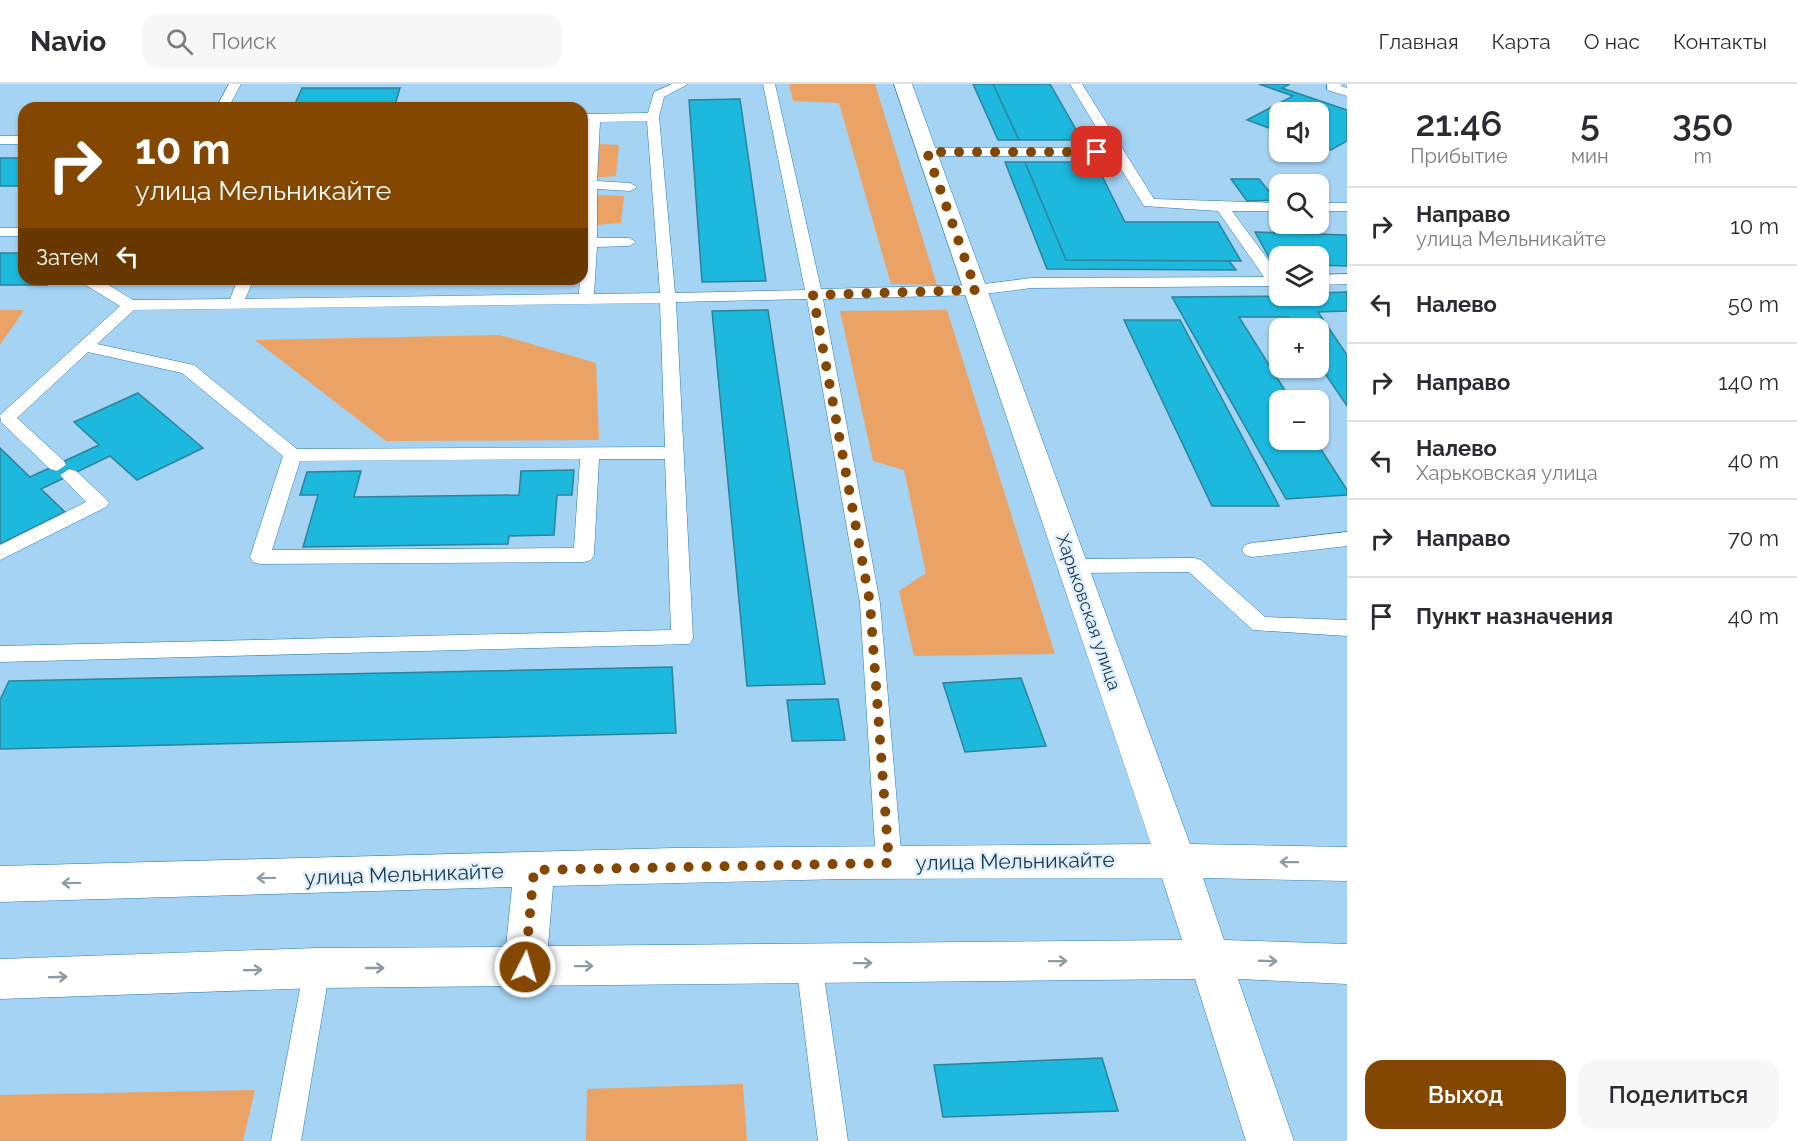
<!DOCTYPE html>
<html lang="ru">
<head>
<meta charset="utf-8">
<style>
  :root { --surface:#fff; --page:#f7f7f7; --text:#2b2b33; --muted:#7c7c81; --line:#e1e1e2; --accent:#844702 }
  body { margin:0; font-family:Raleway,sans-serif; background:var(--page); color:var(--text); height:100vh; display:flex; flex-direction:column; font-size:22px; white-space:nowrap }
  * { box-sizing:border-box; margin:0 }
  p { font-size:20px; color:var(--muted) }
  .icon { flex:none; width:33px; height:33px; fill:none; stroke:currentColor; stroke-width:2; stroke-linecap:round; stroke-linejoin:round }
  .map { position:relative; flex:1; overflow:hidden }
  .panel { display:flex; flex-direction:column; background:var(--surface); width:450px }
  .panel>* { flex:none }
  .guide { position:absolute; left:18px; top:18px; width:570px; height:183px; border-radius:18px; box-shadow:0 2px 4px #0004; background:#844702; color:#fff; overflow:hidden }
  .tools { position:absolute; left:1269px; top:18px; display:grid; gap:12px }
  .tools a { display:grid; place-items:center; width:60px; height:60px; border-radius:12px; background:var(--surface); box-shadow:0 2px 4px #0004; font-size:30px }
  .pin { position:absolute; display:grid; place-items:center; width:51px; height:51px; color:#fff; margin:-26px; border-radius:12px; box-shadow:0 3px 9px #0006 }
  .me { position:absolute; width:66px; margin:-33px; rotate:5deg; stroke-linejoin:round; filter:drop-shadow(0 0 4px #0008) }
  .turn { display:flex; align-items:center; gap:21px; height:126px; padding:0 18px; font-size:27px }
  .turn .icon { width:78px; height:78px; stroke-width:2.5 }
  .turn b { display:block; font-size:42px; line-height:51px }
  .then { display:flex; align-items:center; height:57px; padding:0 18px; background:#0003; gap:12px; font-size:22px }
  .eta { display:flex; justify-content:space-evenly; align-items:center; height:102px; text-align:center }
  .eta b { font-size:36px; font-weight:600; line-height:42px }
  .button { display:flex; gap:12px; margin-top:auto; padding:12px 18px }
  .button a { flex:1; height:69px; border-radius:18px; background:var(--accent); color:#fff; font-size:24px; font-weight:600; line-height:69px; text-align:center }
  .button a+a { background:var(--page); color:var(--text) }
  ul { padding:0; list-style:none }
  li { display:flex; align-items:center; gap:18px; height:78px; padding:0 18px; border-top:2px solid var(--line) }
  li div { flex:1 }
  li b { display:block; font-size:22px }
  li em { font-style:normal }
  header { display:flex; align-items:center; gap:36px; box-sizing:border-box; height:84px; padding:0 30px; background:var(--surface); border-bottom:2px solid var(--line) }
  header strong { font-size:28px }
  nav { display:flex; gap:33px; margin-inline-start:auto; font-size:21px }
  .search { width:420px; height:54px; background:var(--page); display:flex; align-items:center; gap:15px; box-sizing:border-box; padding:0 21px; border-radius:18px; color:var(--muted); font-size:22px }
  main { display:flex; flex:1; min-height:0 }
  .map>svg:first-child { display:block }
</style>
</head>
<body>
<header>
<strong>Navio</strong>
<div class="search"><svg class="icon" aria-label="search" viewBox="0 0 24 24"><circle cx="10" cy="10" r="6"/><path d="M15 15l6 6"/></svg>Поиск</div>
<nav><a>Главная</a><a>Карта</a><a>О нас</a><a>Контакты</a></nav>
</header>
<main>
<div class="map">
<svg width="1347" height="1057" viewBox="0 0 1347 1057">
  <rect width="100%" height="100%" fill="#a5d3f3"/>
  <path fill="#eba265" d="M789,0h86l62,201 -46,-1 -52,-181 -46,-2z
    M598,60l21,1 -3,31 -22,2z
    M597,111l27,1 -3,27 -26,2z
    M0,226h24l-24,35z
    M947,226l108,344 -141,2 -15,-65 27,-18 -22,-103 -31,-9 -33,-150z
    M500,251l96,28 3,77 -213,1 -131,-101z
    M743,1000l4,57h-161l1,-52z
    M255,1006l-12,51h-243v-46z"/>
  <path fill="#1cb8dd" stroke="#2c839a" stroke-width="1.5" d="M973,0h20l26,56h-21z
    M993,0h57l32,56h-63z
    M1259,0h31l-8,4 65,22v31l-16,9 -13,-4v-34h-38v20l-33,-12 46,-24z
    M302,4h98l-5,17 -101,1z
    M740,15l26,182 -64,1 -13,-182z
    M0,74h24v28h-24z
    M1005,78h20l41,98 163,1 7,9 -189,-1z
    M1025,78h70l30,60h93l23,39 -175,-1z
    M1231,95h28l17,21 -29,1z
    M1255,148l92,3v31l-29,-1v-9h-38v7h-8z
    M0,169h24v26h26l-3,6h-47z
    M368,195h112l-113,2z
    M1347,208v19l-29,1 29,43v51l-29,-43v-35h-22l-8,-11h-49l52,83h-11v40h35l32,50v5l-61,4 -114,-202 146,-1v-3z
    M768,226l37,244 20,130 -78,2 -35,-375z
    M1124,236h56l99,186h-67z
    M138,309l65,55 -66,32 -27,-24 -69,33 24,23 -65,32v-96l30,29 69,-32 -25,-23z
    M574,386l-2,25h-15l-3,40 -45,1 -1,8 -205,3 15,-52h-18l7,-23 54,-1 -7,26 165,-2 2,-24z
    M672,583l4,66 -676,16v-49l9,-19z
    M1021,594l25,68 -81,6 -22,-69z
    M838,615l7,41 -53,1 -5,-41z
    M1102,974l16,53 -175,6 -9,-52z"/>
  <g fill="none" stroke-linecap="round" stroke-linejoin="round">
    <defs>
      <path id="lane" d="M229,0h12l-13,24h-12z
        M672,0h16l-24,13 -5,20 16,176 130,-3 -42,-206h12l46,205 155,-4 55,-7 233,-1 -46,-66 -74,-5 -31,-50h-186l-7,-4 7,-4h182l-39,-64h12l72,115 126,4v8h-48l48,65v10l-249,2 -55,7 -153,4 57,304 22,260 -4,8 -9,3 -9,-3 -4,-8 -16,-260 -53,-304 -131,3 17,336 -3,6 -690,18v-16l671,-16 -6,-171h-66l-5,96 -3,5 -7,2 -324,2 -7,-2 -3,-5 33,-101 -101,-83 -94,-21 -71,66 47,43 2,4 -9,6 -7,-2 -49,-47 -1,-7 120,-109 -36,-22 -1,-5h16l34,21 97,-1 8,-20h16l-9,20 334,-5 1,-15h2l1,-94 4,-63h-5v-8l66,-1 6,-21zM647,37l13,172 -66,1 3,-47 32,-1 7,-4 -7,-4h-32v-49l33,2 7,-4 -7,-4 -33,-2 3,-59zM660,219l5,144 -368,2 -103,-84 -97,-21 37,-34zM580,375l-6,89 -302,2 28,-89z
        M1327,0h15l-1,2 6,2v8l-20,-6z
        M0,52h24v8h-24z
        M1318,119h29v8h-29z
        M0,144h24v8h-24z
        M1347,190v10l-29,1v-10z
        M69,385l7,2 30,28 3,4 -3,4 -106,53v-15l86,-43 -26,-27z
        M1347,448v14l-95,11 -7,-2 -3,-5 3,-5 7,-2z
        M1194,474l7,2 64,57 82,3v16l-94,-6 -64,-58 -116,1 -7,-2 -3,-5 3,-5 7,-2z
        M809,867l10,3 3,9 26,178h-30l-22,-178 3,-9z
        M317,872l10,3 3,9 -29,173h-30l33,-173 3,-9z"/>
      <path id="secondary" d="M894,0h18l278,760 157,3v34l-144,-3 21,62 123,4v40l-109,-5 56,162h-48l-51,-162 -878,9 -317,11v-40l317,-11 189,-1 6,-60 -512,15v-36l674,-18 477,-4zM1162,794l20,62 -634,6 5,-60 289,-7z"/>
    </defs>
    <use href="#lane" stroke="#2b7daf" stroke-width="1"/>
    <use href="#secondary" stroke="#2b7daf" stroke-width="1"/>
    <use href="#lane" fill="#fff" fill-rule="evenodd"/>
    <use href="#secondary" fill="#fff" fill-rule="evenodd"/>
  </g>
  <defs><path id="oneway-shaft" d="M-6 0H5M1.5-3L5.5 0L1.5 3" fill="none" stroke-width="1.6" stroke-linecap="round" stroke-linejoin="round" transform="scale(1.5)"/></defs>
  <g stroke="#8c9ca7">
    <use href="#oneway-shaft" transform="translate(1289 778) rotate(-179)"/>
    <use href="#oneway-shaft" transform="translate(266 794) rotate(179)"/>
    <use href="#oneway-shaft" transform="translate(71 799) rotate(179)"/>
    <use href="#oneway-shaft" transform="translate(1058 877) rotate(-1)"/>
    <use href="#oneway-shaft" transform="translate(1268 877) rotate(2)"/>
    <use href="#oneway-shaft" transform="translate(863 879) rotate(-1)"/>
    <use href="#oneway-shaft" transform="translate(584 882) rotate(-1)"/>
    <use href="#oneway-shaft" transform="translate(375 884)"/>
    <use href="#oneway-shaft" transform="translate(253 886) rotate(-2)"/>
    <use href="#oneway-shaft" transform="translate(58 893) rotate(-2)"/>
  </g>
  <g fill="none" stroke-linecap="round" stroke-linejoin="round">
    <path stroke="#844702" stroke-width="10" stroke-dasharray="0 18" d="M525,883l9,-97 355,-7 -19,-260 -57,-308 163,-5 -49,-138h170"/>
  </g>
  <g text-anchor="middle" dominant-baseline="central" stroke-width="5" stroke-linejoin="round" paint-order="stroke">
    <g font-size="18" fill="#18394f" stroke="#e0effa">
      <text transform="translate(1089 528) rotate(71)">Харьковская улица</text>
    </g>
    <g font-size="21" fill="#18394f" stroke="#e0effa">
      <text transform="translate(1015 777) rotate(-1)">улица Мельникайте</text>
      <text transform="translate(404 790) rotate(-2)">улица Мельникайте</text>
    </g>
  </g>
</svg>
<div class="tools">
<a><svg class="icon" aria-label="sound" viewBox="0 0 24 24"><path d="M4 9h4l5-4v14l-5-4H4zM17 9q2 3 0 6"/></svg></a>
<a><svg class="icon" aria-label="search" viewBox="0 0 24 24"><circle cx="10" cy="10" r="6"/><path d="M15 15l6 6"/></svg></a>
<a><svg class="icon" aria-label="layers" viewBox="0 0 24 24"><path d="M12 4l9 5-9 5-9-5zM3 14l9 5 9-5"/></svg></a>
<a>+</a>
<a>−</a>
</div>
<div class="pin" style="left:1097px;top:68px;background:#d93025"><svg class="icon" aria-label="arrive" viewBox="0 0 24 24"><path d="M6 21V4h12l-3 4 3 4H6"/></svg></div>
<svg class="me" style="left:525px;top:883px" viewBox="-20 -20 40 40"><circle r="17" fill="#844702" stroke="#fff" stroke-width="3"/><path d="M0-11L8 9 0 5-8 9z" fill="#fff"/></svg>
<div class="guide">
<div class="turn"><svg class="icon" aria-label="right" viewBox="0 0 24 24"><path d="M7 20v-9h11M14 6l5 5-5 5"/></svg><div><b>10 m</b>улица Мельникайте</div></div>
<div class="then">Затем<svg class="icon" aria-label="left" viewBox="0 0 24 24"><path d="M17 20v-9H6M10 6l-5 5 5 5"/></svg></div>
</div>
</div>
<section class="panel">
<div class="eta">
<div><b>21:46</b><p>Прибытие</p></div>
<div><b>5</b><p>мин</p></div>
<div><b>350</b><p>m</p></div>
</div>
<ul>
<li><svg class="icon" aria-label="right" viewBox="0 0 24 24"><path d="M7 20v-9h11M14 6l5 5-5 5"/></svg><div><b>Направо</b><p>улица Мельникайте</p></div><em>10 m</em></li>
<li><svg class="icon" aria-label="left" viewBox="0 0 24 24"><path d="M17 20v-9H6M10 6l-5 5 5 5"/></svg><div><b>Налево</b></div><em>50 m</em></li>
<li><svg class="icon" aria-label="right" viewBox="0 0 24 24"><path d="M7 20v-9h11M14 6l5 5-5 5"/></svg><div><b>Направо</b></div><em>140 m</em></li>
<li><svg class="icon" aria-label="left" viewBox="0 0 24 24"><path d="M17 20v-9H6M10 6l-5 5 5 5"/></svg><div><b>Налево</b><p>Харьковская улица</p></div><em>40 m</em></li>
<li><svg class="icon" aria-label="right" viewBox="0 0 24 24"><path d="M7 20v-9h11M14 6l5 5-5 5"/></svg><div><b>Направо</b></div><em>70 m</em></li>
<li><svg class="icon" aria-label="arrive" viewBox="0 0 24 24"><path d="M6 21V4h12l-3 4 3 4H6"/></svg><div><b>Пункт назначения</b></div><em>40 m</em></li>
</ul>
<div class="button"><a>Выход</a><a>Поделиться</a></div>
</section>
</main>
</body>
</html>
